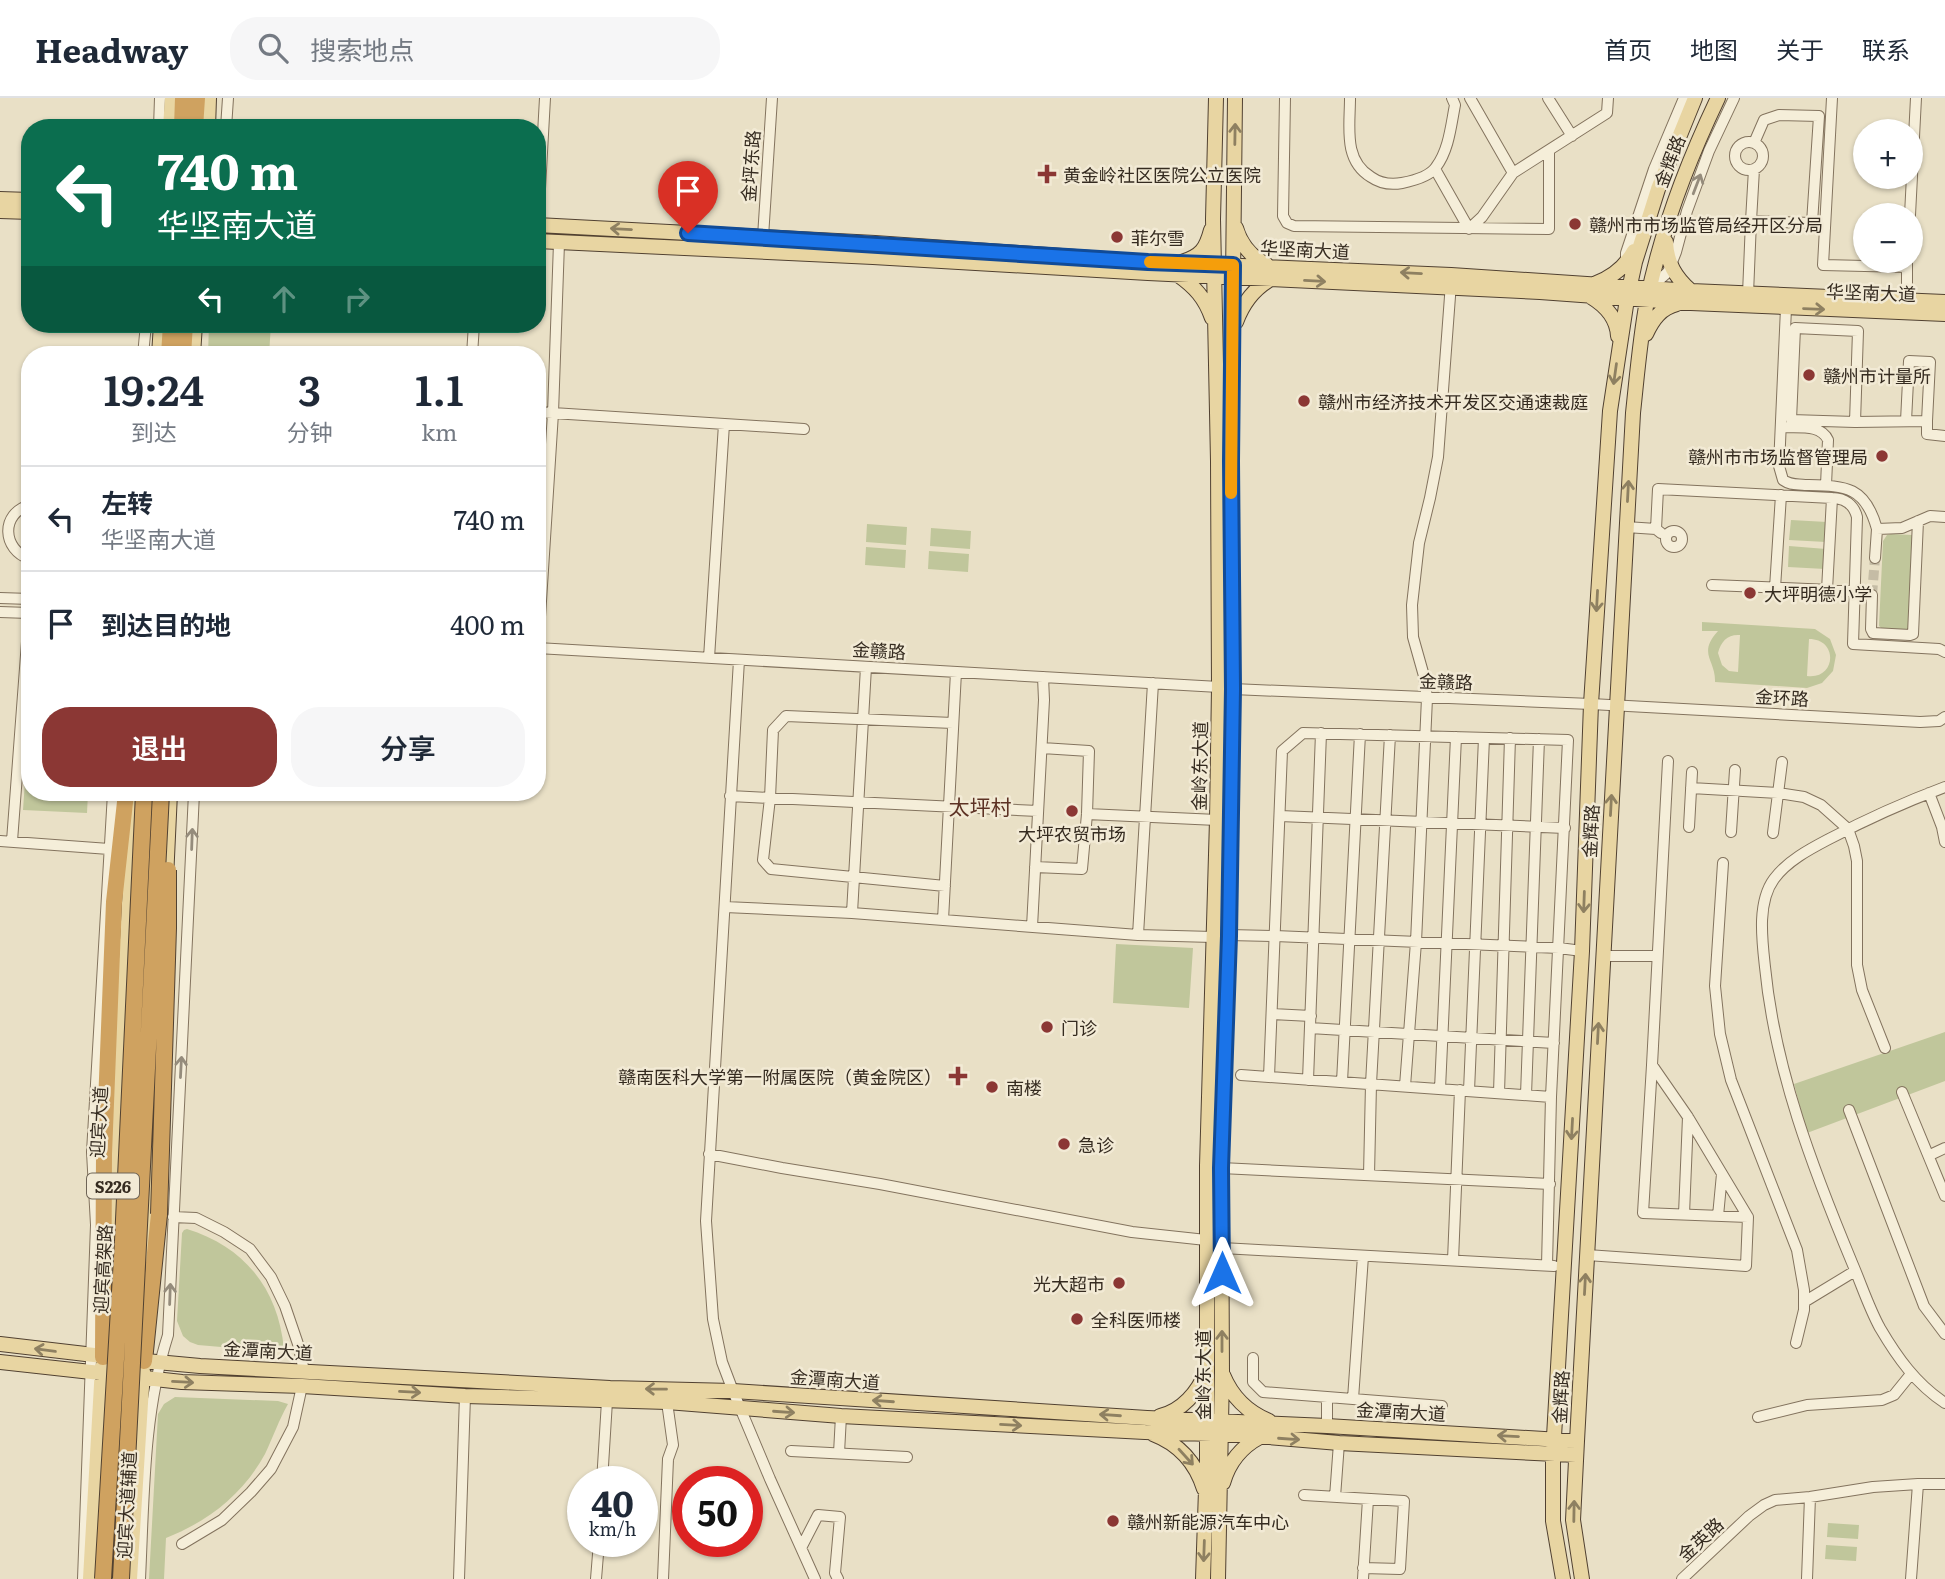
<!DOCTYPE html>
<html lang="zh">
<head>
<meta charset="utf-8">
<style>
  :root { --surface:#fff; --page:#f6f6f7; --text:#1f2937; --muted:#747a83; --line:#e0e1e3; --accent:#8b3734 }
  body { margin:0; font-family:Literata,"Noto Sans SC",serif; background:var(--page); color:var(--text); height:100vh; display:flex; flex-direction:column; font-size:26px; white-space:nowrap }
  * { box-sizing:border-box; margin:0 }
  p { font-size:23px; color:var(--muted) }
  .icon { flex:none; width:38px; height:38px; fill:none; stroke:currentColor; stroke-width:2; stroke-linecap:round; stroke-linejoin:round }
  .map { position:relative; flex:1; overflow:hidden }
  .drawer { position:absolute; left:21px; top:248px; width:525px; height:455px; display:flex; flex-direction:column; background:var(--surface); border-radius:28px; box-shadow:0 2px 5px #0004 }
  .drawer>* { flex:none }
  .banner { position:absolute; left:21px; top:21px; width:525px; height:214px; border-radius:28px; box-shadow:0 2px 5px #0004; background:#0b6e4f; color:#fff; overflow:hidden }
  .fabs { position:absolute; left:1853px; top:21px; display:grid; gap:14px }
  .fabs a { display:grid; place-items:center; width:70px; height:70px; border-radius:50%; background:var(--surface); box-shadow:0 2px 5px #0004; font-size:35px }
  .speed { position:absolute; left:567px; top:1368px; display:flex; gap:14px; font-size:35px; font-weight:700; text-align:center }
  .speed>* { display:grid; place-content:center; width:91px; height:91px; border-radius:50%; background:var(--surface); box-shadow:0 2px 5px #0004; line-height:1 }
  .speed small { font-size:18px; font-weight:400 }
  .speed .limit { border:10px solid #d22; background:#fff; color:#111 }
  .pin { position:absolute; display:grid; place-items:center; width:60px; height:60px; color:#fff; margin:-72px -30px; border-radius:50% 50% 50% 0; rotate:-45deg; box-shadow:0 0 7px #0007 }
  .pin .icon { rotate:45deg }
  .me { position:absolute; width:77px; margin:-38px; rotate:0deg; stroke-linejoin:round; filter:drop-shadow(0 0 5px #0008) }
  .turn { display:flex; align-items:center; gap:24px; height:147px; padding:0 21px; font-size:32px }
  .turn .icon { width:91px; height:91px; stroke-width:2.5 }
  .turn b { display:block; font-size:49px; line-height:60px }
  .lanes { display:flex; align-items:center; height:66px; padding:0 21px; background:#0003; justify-content:center; gap:35px; direction:ltr }
  .lanes .off { opacity:.35 }
  .eta { display:flex; justify-content:space-evenly; align-items:center; height:119px; text-align:center }
  .eta b { font-size:42px; font-weight:600; line-height:49px }
  .action { display:flex; gap:14px; margin-top:auto; padding:14px 21px }
  .action a { flex:1; height:80px; border-radius:28px; background:var(--accent); color:#fff; font-size:28px; font-weight:600; line-height:80px; text-align:center }
  .action a+a { background:var(--page); color:var(--text) }
  ul { padding:0; list-style:none }
  li { display:flex; align-items:center; gap:21px; height:105px; padding:0 21px; border-top:2px solid var(--line) }
  li div { flex:1 }
  li b { display:block; font-size:26px }
  li em { font-style:normal }
  header { display:flex; align-items:center; gap:42px; box-sizing:border-box; height:98px; padding:0 35px; background:var(--surface); border-bottom:2px solid var(--line) }
  header strong { font-size:33px }
  nav { display:flex; gap:38px; margin-inline-start:auto; font-size:24px }
  .search { width:490px; height:63px; background:var(--page); display:flex; align-items:center; gap:18px; box-sizing:border-box; padding:0 24px; border-radius:28px; color:var(--muted); font-size:26px }
  .map>svg:first-child { display:block }
</style>
</head>
<body>
<header>
<strong>Headway</strong>
<div class="search"><svg class="icon" aria-label="search" viewBox="0 0 24 24"><circle cx="10" cy="10" r="6"/><path d="M15 15l6 6"/></svg>搜索地点</div>
<nav><a>首页</a><a>地图</a><a>关于</a><a>联系</a></nav>
</header>
<div class="map">
<svg width="1945" height="1481" viewBox="0 0 1945 1481">
  <rect width="100%" height="100%" fill="#e9e0c6"/>
  <path fill="#c0c69b" fill-rule="evenodd" d="M209,226h62l-2,31h-61z
    M1791,422l36,2 -1,20 -37,-2z
    M867,426l40,3 -1,18 -40,-3z
    M931,430l40,3 -1,18 -40,-3z
    M1891,436l21,1 -3,96 -25,-1 -5,-4 4,-85 4,-6z
    M1789,448l37,3 -1,20 -37,-2z
    M866,449l40,3 -1,18 -40,-3z
    M929,453l40,3 -1,18 -40,-3z
    M1702,524l113,7 15,10 6,16 -3,16 -11,12 -15,5 -92,-6c1,-22 -18,-28 3,-51h-16zM1740,537l-2,37 -9,-1 -7,-6 -4,-12c3,-12 10,-19 22,-18zM1809,541c30,0 27,41 -2,37z
    M30,611v84h58l-1,20 -64,-3z
    M1116,846l77,4 -4,60 -76,-5z
    M1945,934v49l-138,52 -13,-49z
    M187,1131c58,18 91,60 97,120l-3,3 -83,-7 -8,-3 -7,-6 -6,-15 5,-88 2,-3z
    M175,1299l103,4 10,3c-9,16 -15,33 -23,50 -22,40 -56,67 -99,84l-2,41h-15l9,-165 6,-10z
    M1828,1425l31,2 -1,14 -31,-2z
    M1826,1447l31,2 -1,14 -31,-2z"/>
  <g fill="none" stroke-linecap="round" stroke-linejoin="round">
    <path stroke="#c5bca5" stroke-width="10" stroke-dasharray="10 5" stroke-linecap="butt" d="M1872,497l3,-37"/>
    <defs>
      <path id="minor" d="M1285,0l-2,118 4,7 7,3 255,3v-79
        M1350,0c0,29 -7,62 21,79 10,7 20,8 31,6 10,-2 28,-7 34,-16 13,-17 15,-42 19,-62l-3,-7
        M1470,0l43,75
        M1548,0l24,38
        M1832,0l-9,167 84,2
        M159,30l1,-30
        M226,30l2,-30
        M1735 58a14 14 0 1 1 28 0a14 14 0 1 1-28 0Z
        M1435,71l34,60 13,-12 31,-44 94,-60 1,-15
        M1910,117l6,-117
        M1751,123l3,-52
        M538,127l7,-127
        M763,139l9,-139
        M1626,162v-7l28,-84 30,-71
        M1650,190l18,-16 8,-20 11,-41 22,-60 25,-53
        M1748,196l3,-73 61,2 7,-107 -40,-1 -15,5 -10,23
        M1907,202v-39
        M1786,210l-7,158 4,14c7,5 13,4 22,5 40,1 60,0 72,44l25,-1 28,-12 15,1
        M143,257l3,-31
        M472,257l2,-31
        M537,314l267,17
        M1906,323l3,-60 21,1 -3,59
        M1855,324l3,-91 -63,-3 -4,92 64,2 72,-1v13l18,2
        M1784,329c15,1 37,-3 44,13l-2,45
        M1832,400c13,0 22,7 25,19l-4,127 86,5 6,3
        M30,407c-30,8 -28,45 0,54
        M1626,429l30,2 5,4
        M1656,431l2,-40 174,9 -5,92
        M1666 441a8 8 0 1 1 16 0a8 8 0 1 1-16 0Z
        M1875,460l2,-29
        M1712,487l143,6
        M1775,490l6,-93
        M1872,497l-1,34 2,4 37,2 3,-1 5,-113
        M0,500l30,1
        M0,514l29,1
        M537,550l682,39
        M538,550l15,-235 6,-170
        M709,560l15,-234
        M739,562l-33,561 7,98 9,43 11,29 37,88 45,100
        M1233,591l358,15 329,18 19,-1 6,-4
        M1945,689c-40,15 -78,32 -116,52 -19,10 -42,22 -55,40 -17,23 -12,61 -9,88 10,103 48,202 88,298 9,21 16,43 27,63 17,29 36,56 65,75
        M1691,690l87,5 26,4 17,8 27,24 6,17 3,15v104l5,25 23,58
        M1929,695l13,34 3,15
        M730,698l308,15
        M1087,716l130,6
        M1280,718l285,12
        M1689,729l3,-55
        M1731,734l4,-62
        M1773,735l9,-71
        M0,743l109,8
        M12,743l18,-239
        M1723,765l-8,123 5,48 11,46 66,170 7,40v20l-8,33
        M1035,769l47,2 5,-55 2,-63 -47,-3
        M945,788l-174,-17 -8,-9 7,-62 3,-68 13,-14 167,7
        M725,809l127,6 286,22 75,2
        M852,815l14,-246
        M943,822l13,-248
        M1032,829l12,-227 -1,-23
        M1138,837l15,-252
        M1229,837l46,1 284,12 23,3
        M1602,858h55
        M1272,916l39,2
        M1310,930l244,15
        M1652,967l-9,148 105,4
        M1241,977l310,22
        M1269,979l13,-326 21,-18 265,7 -17,357 -4,168
        M1308,982l13,-347
        M1342,984l18,-348
        M1405,988l11,-144 11,-244 -3,-22 -11,-39 -1,-32 7,-62 11,-45 8,-41 13,-174
        M1440,991l16,-352
        M1469,993l15,-353
        M1902,994l43,104
        M1499,995l11,-355
        M1526,997l13,-356
        M1849,1012l75,196 21,28
        M709,1056l73,14 98,16 252,48 74,8
        M1930,1057l15,-7
        M1221,1070l329,16
        M1369,1077l2,-91 19,-349
        M1684,1116l4,-97
        M1718,1118l4,-42
        M173,1119l23,1 28,14 26,17 21,28 14,29 13,38 6,27
        M1222,1150l332,18
        M1587,1157l159,11 2,-49 -60,-100 -36,-52 16,-304
        M1453,1162l7,-170
        M1804,1204l51,-31
        M1253,1260v24l10,10 179,14
        M1327,1300v28
        M1353,1301l10,-143
        M1758,1319l49,-12 75,-5 12,-5 17,-21
        M791,1353l116,6
        M839,1355l2,-37
        M602,1384l5,-81
        M1304,1397l100,6 -4,68 -37,-1
        M1335,1399l4,-54
        M182,1446l40,-24 29,-28 20,-23 22,-42 9,-41
        M801,1450l17,-33 22,2 -5,56 3,6
        M83,1481l13,-354 -4,-73 21,-359
        M140,1481c4,-82 3,-165 28,-244l26,-542
        M459,1481l6,-183
        M596,1481l3,-37
        M663,1481l5,-120 5,-14 -6,-43
        M1363,1481l5,-80
        M1682,1481l67,-63 15,-11 11,-5 35,-3 63,-10 45,-3h27
        M1807,1481l3,-82
        M1911,1481l7,-95"/>
      <path id="major" d="M170,30l2,-30
        M208,30l1,-30
        M0,101l30,1
        M0,113l30,1
        M537,127l338,18 273,19 303,13 240,16 254,11
        M1236,130c5,17 15,29 31,37
        M537,143l336,16 275,16 392,19 151,11 254,11
        M1666,144c1,21 9,35 25,49
        M1182,164c19,-6 24,-13 29,-32
        M1178,177c17,12 27,23 34,43
        M1594,186c17,-6 31,-17 40,-33
        M1591,199c15,9 26,21 27,39
        M1236,224c7,-19 17,-33 35,-43
        M1646,236c7,-15 15,-26 31,-30
        M159,257l2,-31
        M193,257l2,-31
        M166,781l4,-86
        M111,1137l24,-442
        M148,1158l7,-147
        M0,1246l111,13
        M135,1262l65,6 410,22 123,3 414,27 180,8 250,15
        M0,1264l182,20 120,4 163,10 202,6 174,14 304,16 100,3 94,8 237,12
        M1223,1277c9,22 24,37 46,46
        M1160,1318c22,-5 38,-24 46,-44
        M1153,1336c26,10 43,29 51,55
        M1223,1385c6,-21 18,-36 37,-46
        M90,1481l12,-212
        M130,1481l13,-208
        M1203,1481l4,-119v-294l10,-346 2,-133 -1,-226 -5,-242 3,-121
        M1218,1481l4,-207 -1,-204 8,-233 4,-246 -2,-228 4,-363
        M1563,1481l-10,-58v-67l29,-503 9,-247 19,-293 17,-112 8,-37 23,-73 37,-91
        M1582,1481l-9,-59 4,-79 56,-1028c4,-37 7,-75 14,-112 14,-71 40,-138 71,-203"/>
      <path id="highway" d="M182,30l1,-30
        M195,30l2,-30
        M169,257l2,-31
        M183,257l2,-31
        M103,1259l1,-203 10,-252 12,-109
        M144,1263l15,-147"/>
    </defs>
    <use href="#minor" stroke="#83735e" stroke-width="12"/>
    <use href="#major" stroke="#514131" stroke-width="16"/>
    <use href="#highway" stroke="#514131" stroke-width="18"/>
    <use href="#minor" stroke="#f5eed9" stroke-width="10"/>
    <use href="#major" stroke="#e8d5a2" stroke-width="14"/>
    <use href="#highway" stroke="#cfa260" stroke-width="16"/>
    <defs>
      <path id="highway-bridge" d="M159,1116l9,-286v-58
        M103,1481l20,-338 21,-448
        M121,1481l40,-786"/>
    </defs>
    <use href="#highway-bridge" stroke="#514131" stroke-width="18" stroke-linecap="butt"/>
    <use href="#highway-bridge" stroke="#cfa260" stroke-width="16"/>
  </g>
  <defs><path id="oneway-shaft" d="M-6 0H5M1.5-3L5.5 0L1.5 3" fill="none" stroke-width="1.6" stroke-linecap="round" stroke-linejoin="round" transform="scale(1.75)"/></defs>
  <g stroke="#8e8061">
    <use href="#oneway-shaft" transform="translate(1235 36) rotate(-89)"/>
    <use href="#oneway-shaft" transform="translate(621 131) rotate(-177)"/>
    <use href="#oneway-shaft" transform="translate(1411 175) rotate(-177)"/>
    <use href="#oneway-shaft" transform="translate(1315 183) rotate(3)"/>
    <use href="#oneway-shaft" transform="translate(1814 211) rotate(2)"/>
    <use href="#oneway-shaft" transform="translate(1615 276) rotate(98)"/>
    <use href="#oneway-shaft" transform="translate(1628 393) rotate(-87)"/>
    <use href="#oneway-shaft" transform="translate(1597 503) rotate(93)"/>
    <use href="#oneway-shaft" transform="translate(1611 707) rotate(-87)"/>
    <use href="#oneway-shaft" transform="translate(1584 804) rotate(92)"/>
    <use href="#oneway-shaft" transform="translate(1598 935) rotate(-87)"/>
    <use href="#oneway-shaft" transform="translate(1572 1031) rotate(93)"/>
    <use href="#oneway-shaft" transform="translate(1585 1186) rotate(-87)"/>
    <use href="#oneway-shaft" transform="translate(1222 1243) rotate(-90)"/>
    <use href="#oneway-shaft" transform="translate(45 1252) rotate(-172)"/>
    <use href="#oneway-shaft" transform="translate(183 1284) rotate(3)"/>
    <use href="#oneway-shaft" transform="translate(656 1291) rotate(-179)"/>
    <use href="#oneway-shaft" transform="translate(410 1294) rotate(3)"/>
    <use href="#oneway-shaft" transform="translate(883 1303) rotate(-176)"/>
    <use href="#oneway-shaft" transform="translate(784 1314) rotate(4)"/>
    <use href="#oneway-shaft" transform="translate(1110 1317) rotate(-176)"/>
    <use href="#oneway-shaft" transform="translate(1011 1327) rotate(3)"/>
    <use href="#oneway-shaft" transform="translate(1508 1338) rotate(-177)"/>
    <use href="#oneway-shaft" transform="translate(1289 1341) rotate(4)"/>
    <use href="#oneway-shaft" transform="translate(1186 1359) rotate(48)"/>
    <use href="#oneway-shaft" transform="translate(1574 1413) rotate(-89)"/>
    <use href="#oneway-shaft" transform="translate(1204 1453) rotate(92)"/>
  </g>
  <g stroke="#958c7c">
    <use href="#oneway-shaft" transform="translate(1697 86) rotate(-69)"/>
    <use href="#oneway-shaft" transform="translate(192 741) rotate(-88)"/>
    <use href="#oneway-shaft" transform="translate(181 969) rotate(-87)"/>
    <use href="#oneway-shaft" transform="translate(170 1196) rotate(-88)"/>
  </g>
  <g fill="none" stroke-linecap="round" stroke-linejoin="round">
    <defs>
      <path id="route" d="M688,135l460,29 85,3 -2,196 2,228 -4,247 -8,232 1,105"/>
    </defs>
    <use href="#route" stroke="#114b97" stroke-width="18"/>
    <use href="#route" stroke="#1a73e8" stroke-width="12"/>
    <path stroke="#f59e0b" stroke-width="12" d="M1150,164l83,3 -2,228"/>
  </g>
  <g fill="#8b3734" stroke="#f2ead5" stroke-width="2.5">
    <path d="M1043.5 65.5h7v7h7v7h-7v7h-7v-7h-7v-7h7z"/>
    <circle cx="1575" cy="126" r="7"/>
    <circle cx="1117" cy="139" r="7"/>
    <circle cx="1809" cy="277" r="7"/>
    <circle cx="1304" cy="303" r="7"/>
    <circle cx="1882" cy="358" r="7"/>
    <circle cx="1750" cy="495" r="7"/>
    <circle cx="1072" cy="713" r="7"/>
    <circle cx="1047" cy="929" r="7"/>
    <path d="M954.5 967.5h7v7h7v7h-7v7h-7v-7h-7v-7h7z"/>
    <circle cx="992" cy="989" r="7"/>
    <circle cx="1064" cy="1046" r="7"/>
    <circle cx="1119" cy="1185" r="7"/>
    <circle cx="1077" cy="1221" r="7"/>
    <circle cx="1113" cy="1423" r="7"/>
  </g>
  <g text-anchor="middle" dominant-baseline="central" stroke-width="5" stroke-linejoin="round" paint-order="stroke">
    <rect fill="#f2ead5" stroke="#6e6456" stroke-width="2" x="87" y="1075.5" width="52" height="25" rx="5"/>
    <g font-size="16" font-weight="bold" fill="#352b20">
      <text x="113" y="1088">S226</text>
    </g>
    <g font-size="18" fill="#352b20" stroke="#f2ead5">
      <text transform="translate(1669 63) rotate(-69)">金辉路</text>
      <text transform="translate(750 68) rotate(-86)">金坪东路</text>
      <text transform="translate(1305 151) rotate(3)">华坚南大道</text>
      <text transform="translate(1871 194) rotate(2)">华坚南大道</text>
      <text transform="translate(879 552) rotate(3)">金赣路</text>
      <text transform="translate(1446 583) rotate(2)">金赣路</text>
      <text transform="translate(1782 599) rotate(3)">金环路</text>
      <text transform="translate(1199 668) rotate(-89)">金岭东大道</text>
      <text transform="translate(1590 733) rotate(-87)">金辉路</text>
      <text transform="translate(98 1024) rotate(-87)">迎宾大道</text>
      <text transform="translate(102 1171) rotate(-87)">迎宾高架路</text>
      <text transform="translate(268 1252) rotate(3)">金潭南大道</text>
      <text transform="translate(1202 1277) rotate(-90)">金岭东大道</text>
      <text transform="translate(835 1281) rotate(4)">金潭南大道</text>
      <text transform="translate(1560 1299) rotate(-87)">金辉路</text>
      <text transform="translate(1401 1313) rotate(3)">金潭南大道</text>
      <text transform="translate(126 1407) rotate(-87)">迎宾大道辅道</text>
      <text transform="translate(1700 1441) rotate(-43)">金英路</text>
    </g>
    <g font-size="18" fill="#352b20" stroke="#f2ead5" text-anchor="start">
      <text x="1063" y="76">黄金岭社区医院公立医院</text>
      <text x="1589" y="126">赣州市市场监管局经开区分局</text>
      <text x="1131" y="139">菲尔雪</text>
      <text x="1823" y="277">赣州市计量所</text>
      <text x="1318" y="303">赣州市经济技术开发区交通速裁庭</text>
      <text x="1868" y="358" text-anchor="end">赣州市市场监督管理局</text>
      <text x="1764" y="495">大坪明德小学</text>
      <text x="1072" y="735" text-anchor="middle">大坪农贸市场</text>
      <text x="1061" y="929">门诊</text>
      <text x="942" y="978" text-anchor="end">赣南医科大学第一附属医院（黄金院区）</text>
      <text x="1006" y="989">南楼</text>
      <text x="1078" y="1046">急诊</text>
      <text x="1105" y="1185" text-anchor="end">光大超市</text>
      <text x="1091" y="1221">全科医师楼</text>
      <text x="1127" y="1423">赣州新能源汽车中心</text>
    </g>
    <g font-size="21" fill="#5d3224" stroke="#f2ead5">
      <text x="980" y="707">太坪村</text>
    </g>
  </g>
</svg>
<div class="fabs">
<a>+</a>
<a>−</a>
</div>
<div class="speed"><div>40<small>km/h</small></div><div class="limit">50</div></div>
<div class="pin" style="left:688px;top:135px;background:#d93025"><svg class="icon" aria-label="arrive" viewBox="0 0 24 24"><path d="M6 21V4h12l-3 4 3 4H6"/></svg></div>
<svg class="me" style="left:1222px;top:1175px" viewBox="-20 -20 40 40"><path d="M0-17L14 15 0 8-14 15z" fill="#1a73e8" stroke="#fff" stroke-width="4"/></svg>
<div class="banner">
<div class="turn"><svg class="icon" aria-label="left" viewBox="0 0 24 24"><path d="M17 20v-9H6M10 6l-5 5 5 5"/></svg><div><b>740 m</b>华坚南大道</div></div>
<div class="lanes"><svg class="icon" aria-label="left" viewBox="0 0 24 24"><path d="M17 20v-9H6M10 6l-5 5 5 5"/></svg><svg class="icon off" aria-label="ahead" viewBox="0 0 24 24"><path d="M12 20V5M6 11l6-6 6 6"/></svg><svg class="icon off" aria-label="right" viewBox="0 0 24 24"><path d="M7 20v-9h11M14 6l5 5-5 5"/></svg></div>
</div>
<section class="drawer">
<div class="eta">
<div><b>19:24</b><p>到达</p></div>
<div><b>3</b><p>分钟</p></div>
<div><b>1.1</b><p>km</p></div>
</div>
<ul>
<li><svg class="icon" aria-label="left" viewBox="0 0 24 24"><path d="M17 20v-9H6M10 6l-5 5 5 5"/></svg><div><b>左转</b><p>华坚南大道</p></div><em>740 m</em></li>
<li><svg class="icon" aria-label="arrive" viewBox="0 0 24 24"><path d="M6 21V4h12l-3 4 3 4H6"/></svg><div><b>到达目的地</b></div><em>400 m</em></li>
</ul>
<div class="action"><a>退出</a><a>分享</a></div>
</section>
</div>
</body>
</html>
